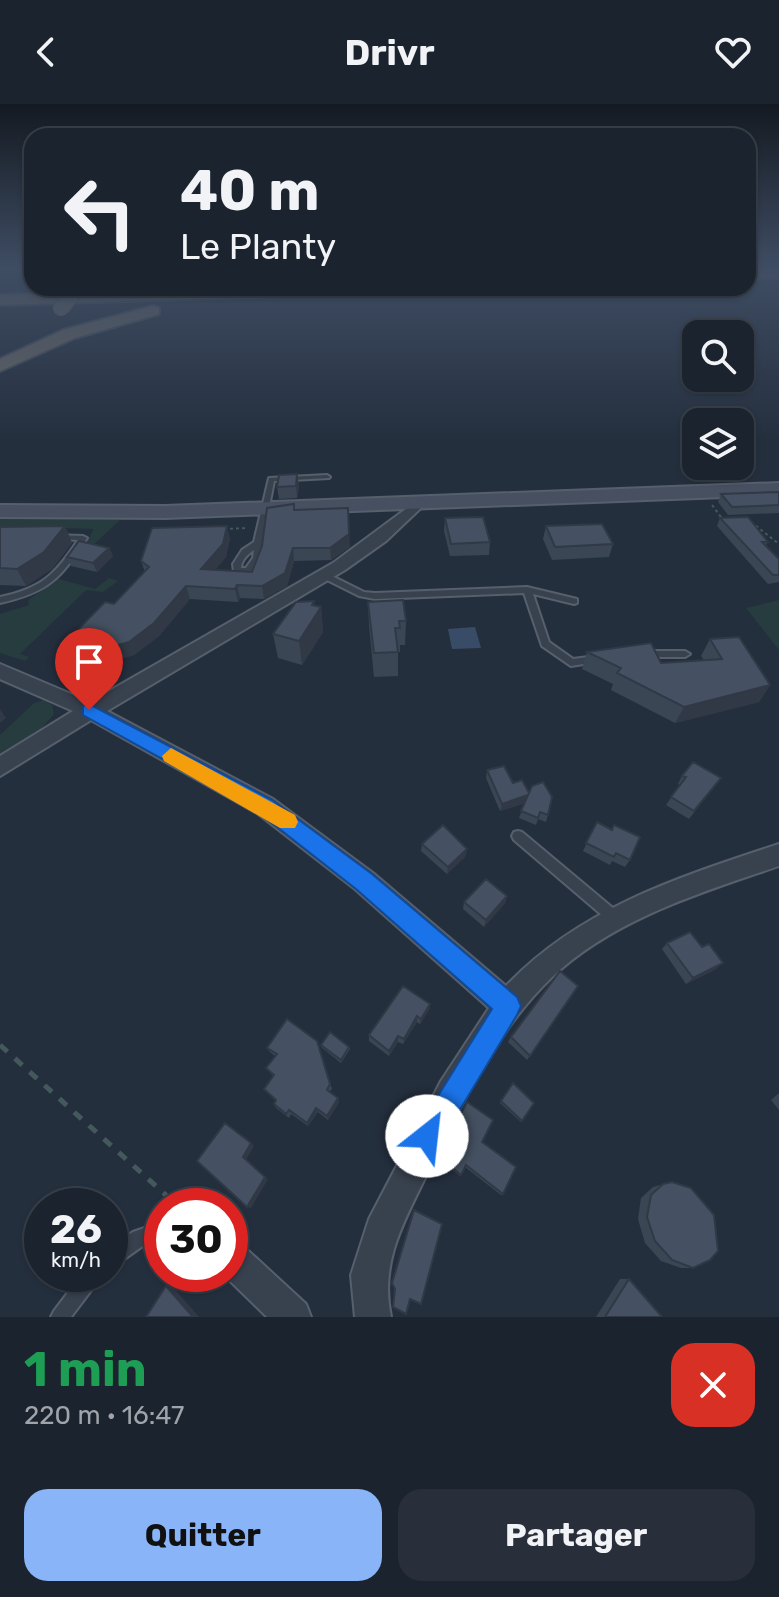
<!DOCTYPE html>
<html lang="fr">
<head>
<meta charset="utf-8">
<style>
  :root { --surface:#1b232e; --page:#282f3a; --text:#f1f3f6; --muted:#a0a4aa; --line:#39404a; --accent:#8ab4f8 }
  body { margin:0; font-family:Rubik,sans-serif; background:var(--page); color:var(--text); height:100vh; display:flex; flex-direction:column; font-size:30px; white-space:nowrap }
  * { box-sizing:border-box; margin:0 }
  p { font-size:26px; color:var(--muted) }
  .icon { flex:none; width:44px; height:44px; fill:none; stroke:currentColor; stroke-width:2; stroke-linecap:round; stroke-linejoin:round }
  .map { position:relative; height:1213px; overflow:hidden }
  .panel { display:flex; flex-direction:column; background:var(--surface); flex:1 }
  .panel>* { flex:none }
  .banner { position:absolute; left:24px; top:24px; width:732px; height:168px; border-radius:24px; box-shadow:0 2px 6px #0004,0 0 0 2px var(--line); background:#1b232e; color:var(--text); overflow:hidden }
  .buttons { position:absolute; left:682px; top:216px; display:grid; gap:16px }
  .buttons a { display:grid; place-items:center; width:72px; height:72px; border-radius:16px; background:var(--surface); box-shadow:0 2px 6px #0004,0 0 0 2px var(--line); font-size:40px }
  .speed { position:absolute; left:24px; top:1084px; display:flex; gap:16px; font-size:40px; font-weight:700; text-align:center }
  .speed>* { display:grid; place-content:center; width:104px; height:104px; border-radius:50%; background:var(--surface); box-shadow:0 2px 6px #0004,0 0 0 2px var(--line); line-height:1 }
  .speed small { font-size:20px; font-weight:400 }
  .speed .limit { border:12px solid #d22; background:#fff; color:#111 }
  .pin { position:absolute; display:grid; place-items:center; width:68px; height:68px; color:#fff; margin:-82px -34px; border-radius:50% 50% 50% 0; rotate:-45deg; box-shadow:0 0 8px #0007 }
  .pin .icon { rotate:45deg }
  .me { position:absolute; width:88px; margin:-44px; rotate:29deg; stroke-linejoin:round; filter:drop-shadow(0 0 6px #0008) }
  .turn { display:flex; align-items:center; gap:28px; height:168px; padding:0 24px; font-size:36px }
  .turn .icon { width:104px; height:104px; stroke-width:2.5 }
  .turn b { display:block; font-size:56px; line-height:68px }
  .round { display:grid; place-items:center; flex:none; width:84px; height:84px; border-radius:24px; background:var(--page) }
  .overview { display:flex; align-items:center; justify-content:space-between; height:136px; padding:0 24px }
  h1 { font-size:48px; font-weight:700; line-height:60px; color:#1e9e55 }
  .button { display:flex; gap:16px; margin-top:auto; padding:16px 24px }
  .button a { flex:1; height:92px; border-radius:24px; background:var(--accent); color:#111; font-size:32px; font-weight:700; line-height:92px; text-align:center }
  .button a+a { background:var(--page); color:var(--text) }
  header { display:flex; justify-content:space-between; align-items:center; height:104px; padding:0 24px; background:var(--surface); font-size:36px; font-weight:700 }
  .map>svg:first-child { display:block }
</style>
</head>
<body>
<header><svg class="icon" aria-label="back" viewBox="0 0 24 24"><path d="M15 5l-7 7 7 7"/></svg>Drivr<svg class="icon" aria-label="heart" viewBox="0 0 24 24"><path d="M12 20l-8-8c-3-5 5-10 8-4 3-6 11-1 8 4z"/></svg></header>
<div class="map">
<svg width="779" height="1213" viewBox="0 0 779 1213">
  <rect width="100%" height="100%" fill="#242f3e"/>
  <path fill="#263c3f" d="M0,412l120,4 -46,43 20,-34 -89,-3 -5,5z
    M109,474l9,3 -15,11 -17,-2 -66,64 9,3 -4,4 -25,-8v-39l29,-9 -1,-5 31,-21 36,10z
    M779,496v50l-33,-42z
    M44,596l8,5 2,9 -20,23 -34,22v-24l34,-32z"/>
  <path fill="#394c67" d="M475,523l6,21 -29,1 -4,-20z"/>
  <g fill="none" stroke-linecap="round" stroke-linejoin="round">
    <defs>
      <path id="service" d="M327,371l3,2 -1,1 -55,3 -12,62 -1,15 -10,14h-17l-1,-8 9,-14 12,-8 15,-64zM254,446l-1,8 -7,10h-5c0,-8 7,-14 13,-18z
        M54,431l29,1 4,2c-27,41 -38,54 -87,65v-6c42,-9 55,-22 78,-57l-21,-1h-3z
        M326,469l38,19 11,1 152,-6 50,12v4l-3,1 -41,-10 16,48 24,17 23,-3 5,3 -5,3 -25,4 -29,-20 -18,-53 -149,6 -16,-3 -36,-18v-4z
        M643,547h42l5,3 -5,3h-42l-5,-3z
        M518,727l4,1 98,82 1,4 -1,4 -5,2 -5,-2 -96,-82 -2,-4 2,-4z
        M162,1118v16l-18,7 -28,20 -6,3v-20l23,-16z
        M82,1170h20l-3,6 -28,37h-20l3,-6z"/>
      <path id="minor" d="M418,396l7,4 -39,37 -41,29 -238,141 166,88 100,74 133,113c74,-78 173,-109 273,-142v22c-79,27 -166,53 -228,112 -54,52 -89,124 -121,190 -24,50 -51,92 -39,149h-36l-4,-42 18,-56 72,-138 48,-73 -134,-119 -98,-76 -166,-93 -91,56v-20l73,-45 -73,-32v-15l90,38 243,-139z
        M230,1136l12,5 64,59 5,13h-44l-44,-43h7z"/>
      <path id="secondary" d="M779,379v12l-614,23 -165,-1v-12l165,1z"/>
      <path id="trunk" d="M779,166v8l-31,1v-8z
        M258,184h161l-7,4 -412,13v-10z
        M153,202l6,2v6l-84,24 -75,33v-12l63,-29z"/>
    </defs>
    <use href="#service" stroke="#565f6c" stroke-width="4"/>
    <use href="#minor" stroke="#565f6c" stroke-width="4"/>
    <use href="#secondary" stroke="#565f6c" stroke-width="4"/>
    <use href="#trunk" stroke="#434c59" stroke-width="4"/>
    <path stroke="#44595c" stroke-width="2" stroke-dasharray="3 3" stroke-linecap="butt" d="M712,401l12,16
      M751,418l28,22
      M224,425l24,-1"/>
    <path stroke="#44595c" stroke-width="5" stroke-dasharray="10 10" stroke-linecap="butt" d="M0,941l178,161"/>
    <use href="#service" fill="#38414e" fill-rule="evenodd"/>
    <use href="#minor" fill="#38414e" fill-rule="evenodd"/>
    <use href="#secondary" fill="#465061" fill-rule="evenodd"/>
    <use href="#trunk" fill="#656462" fill-rule="evenodd"/>
    <defs>
      <path id="trunk-bridge" d="M61,204l16,-20"/>
    </defs>
    <use href="#trunk-bridge" stroke="#434c59" stroke-width="18" stroke-linecap="butt"/>
    <use href="#trunk-bridge" stroke="#656462" stroke-width="16"/>
  </g>
  <path fill="#3b4654" d="M297,370l2,12 -2,12 -18,1 -2,-12z
    M779,387v22l-51,2 -10,-13 3,-8z
    M295,406l55,37 -19,13 -37,1 -7,25 -23,13 -24,-1 -2,4 -48,-3 -31,37 -25,19 -34,10 -35,-2 -7,-13 56,-46 31,-32 -4,-11 89,-23 -4,19 -11,13 37,2z
    M445,414l45,24 -1,13 -39,1 -6,-25z
    M720,414l48,24 -2,3 13,14v23l-11,2 -51,-58z
    M65,422l7,17 -20,26 -26,17 -26,-1v-58z
    M546,422l67,18 -4,13 -57,3 -9,-21z
    M109,444l4,8 -16,16 -26,-6 -4,-9z
    M368,498l38,19 -1,24h-5v7h-2v24l-24,1 -5,-51z
    M315,502l6,1 2,25 -21,33 -24,-7 -5,-24z
    M710,535l60,46 -11,17 -84,21 -64,-33 2,-6 -31,-15 5,-17 74,11 43,-3 -3,-4z
    M487,666l26,13 16,10 19,22 -2,7 -8,-3 -2,6 -17,-7 6,-15 -25,8 -14,-33z
    M682,672l33,10 -26,33 -23,-14 14,-20 -2,-1z
    M597,718l33,38 -5,7 -13,-6 -2,4 -27,-14z
    M422,740l45,5 -2,8 -18,17 -26,-23z
    M507,792l-2,7 -21,24 -21,-18 1,-7z
    M667,839l49,26 -30,15 -24,-35z
    M578,882l-51,74 -19,-18 3,-5z
    M430,900l-1,6 -9,14 -3,-2 -14,22 -5,-2 -9,14 -20,-15v-6z
    M317,937l15,48 -3,3 9,6 1,4 -11,18 -10,-8 -10,14 -17,-12 -2,4 -13,-10 -2,-4 2,-3 -12,-12 9,-13 -7,-8 9,-12 -5,-4 -3,-4z
    M321,941l28,2 1,2 -9,14 -20,-16z
    M513,979l21,20 -13,19 -21,-19z
    M779,989v17l-8,-10z
    M467,998l36,92 -2,1 -36,-28 -5,9 -21,-17z
    M663,1080l30,84h-12l-20,-7 -16,-18 -7,-24 3,-21 12,-11z
    M620,1175h9l33,38h-66z"/>
  <path fill="#303945" d="M297,370l2,12 -2,12 -1,-12z
    M349,417l1,26 -19,13 -1,-12z
    M65,422l7,17 -20,26 -26,17 -9,-17z
    M227,422l3,12 -4,19 -21,25 -4,-13z
    M109,444l4,8 -16,16 -4,-9z
    M293,444l1,13 -7,25 -23,13 -2,-13z
    M237,481l3,13 -2,4 -3,-13z
    M186,482l4,13 -31,37 -25,19 -34,10 -6,-13z
    M314,497l2,14 5,-8 2,25 -21,33 -3,-24z
    M770,581l-11,17 -84,21 9,-16z
    M0,605l6,9 -6,5z
    M528,691l-2,8 -26,8 2,-7z
    M467,745l-2,8 -18,17 1,-7z
    M507,792l-2,7 -21,24 2,-7z
    M723,859l-7,6 -30,15 7,-6z
    M430,900l-1,6 -9,14 1,-5z
    M417,912v6l-14,22 1,-5z
    M398,932v6l-9,14v-5z
    M338,994l1,4 -11,18 -1,-4z
    M316,1004l2,4 -10,14 -1,-3z
    M251,1039l3,3 -8,14 22,19 -17,29 -4,-1 -4,-50z
    M166,1182h6l27,31h-6z"/>
  <path fill="#455162" stroke="#303945" stroke-width="2" d="M297,370l-1,12 -19,1 2,-12z
    M779,388v13l-47,2 -11,-13z
    M294,400v6l54,-2 1,26 -19,14h-37l-8,25 -23,13 -25,-1 -2,4 -49,-3 -32,37 -25,19 -35,10 -36,-2 47,-48 9,2 35,-37 -8,-6 11,-33 75,-2 -4,18 -22,25 51,3 10,-26 5,-38z
    M483,413l7,25 -39,2 -6,-26z
    M748,413l20,25h-6l17,17v16h-6l-53,-57z
    M602,420l11,20 -58,3 -9,-21z
    M65,422l-21,26 -27,17 -17,-1v-41z
    M79,437l30,7 -16,15 -26,-6z
    M403,496l3,21h-7l1,7h-5l3,24 -24,1 -6,-51z
    M314,497l-2,4 9,2 -22,34 -26,-7 23,-32z
    M739,533l31,48 -86,22 -67,-34 4,-5 -34,-16 64,-9 10,20 61,-4 -12,-20z
    M693,658l28,16 -27,33 -23,-14 15,-20 -4,-1z
    M504,662l9,17 9,-3 7,13 3,-7 11,-4 9,15 -4,18 -8,-3 -2,6 -17,-7 7,-16 -26,9 -15,-34z
    M597,718l15,8 2,-5 26,12 -10,23 -14,-7 -2,4 -28,-14z
    M443,721l24,24 -19,18 -26,-23z
    M486,775l21,17 -21,24 -22,-18z
    M690,828l12,15 7,-3 14,19 -30,15 -26,-35z
    M560,867l18,15 -48,70 -19,-19z
    M403,882l27,18 -9,15 -4,-3 -13,23 -6,-3 -9,15 -20,-16z
    M287,915l30,22 13,43 -3,6 11,8 -11,18 -11,-8 -9,15 -18,-13 -3,4 -12,-10 2,-4 -12,-11 10,-14 -8,-7 11,-14 -10,-6z
    M330,928l19,15 -8,13 -20,-15z
    M513,979l21,20 -12,18 -21,-20z
    M467,998l26,18 -11,22 34,25 -13,27 -37,-29 -5,10 -22,-18z
    M225,1019l26,20 -8,14 22,20 -18,30 -50,-46z
    M672,1078l19,6 23,27 4,36 -8,9 -17,8 -21,-8 -17,-19 -8,-24 4,-22 12,-11z
    M414,1106l28,14 -21,80 -11,-5 -4,15 -13,-7 2,-18 -3,-6z
    M629,1175l33,38h-57z
    M166,1182l27,31h-47z"/>
  <linearGradient id="sky" x2="0" y2="1"><stop stop-color="#141a22"/><stop offset="0.49" stop-color="#3f4d63"/><stop offset="1" stop-color="#3f4d63" stop-opacity="0"/></linearGradient>
  <rect width="779" height="336" fill="url(#sky)"/>
  <path fill="#1a73e8" stroke="#114b97" stroke-width="2" d="M89,600l183,96 100,74 145,123 4,9 -4,9 -79,131 -11,4 -10,-4 -4,-10 79,-127 -136,-120 -98,-77 -175,-97v-9z"/>
  <path fill="#f59e0b" d="M171,644l124,67 3,7 -3,6h-15l-116,-67 -2,-5z"/>
</svg>
<div class="buttons">
<a><svg class="icon" aria-label="search" viewBox="0 0 24 24"><circle cx="10" cy="10" r="6"/><path d="M15 15l6 6"/></svg></a>
<a><svg class="icon" aria-label="layers" viewBox="0 0 24 24"><path d="M12 4l9 5-9 5-9-5zM3 14l9 5 9-5"/></svg></a>
</div>
<div class="speed"><div>26<small>km/h</small></div><div class="limit">30</div></div>
<div class="pin" style="left:89px;top:606px;background:#d93025"><svg class="icon" aria-label="arrive" viewBox="0 0 24 24"><path d="M6 21V4h12l-3 4 3 4H6"/></svg></div>
<svg class="me" style="left:427px;top:1032px" viewBox="-20 -20 40 40"><circle r="19" fill="#fff"/><path d="M0-13L10 11 0 6-10 11z" fill="#1a73e8"/></svg>
<div class="banner">
<div class="turn"><svg class="icon" aria-label="left" viewBox="0 0 24 24"><path d="M17 20v-9H6M10 6l-5 5 5 5"/></svg><div><b>40 m</b>Le Planty</div></div>
</div>
</div>
<section class="panel">
<div class="overview"><div><h1>1 min</h1><p>220 m · 16:47</p></div><a class="round" style="background:#d93025;color:#fff"><svg class="icon" aria-label="close" viewBox="0 0 24 24"><path d="M6 6l12 12M18 6L6 18"/></svg></a></div>
<div class="button"><a>Quitter</a><a>Partager</a></div>
</section>
</body>
</html>
